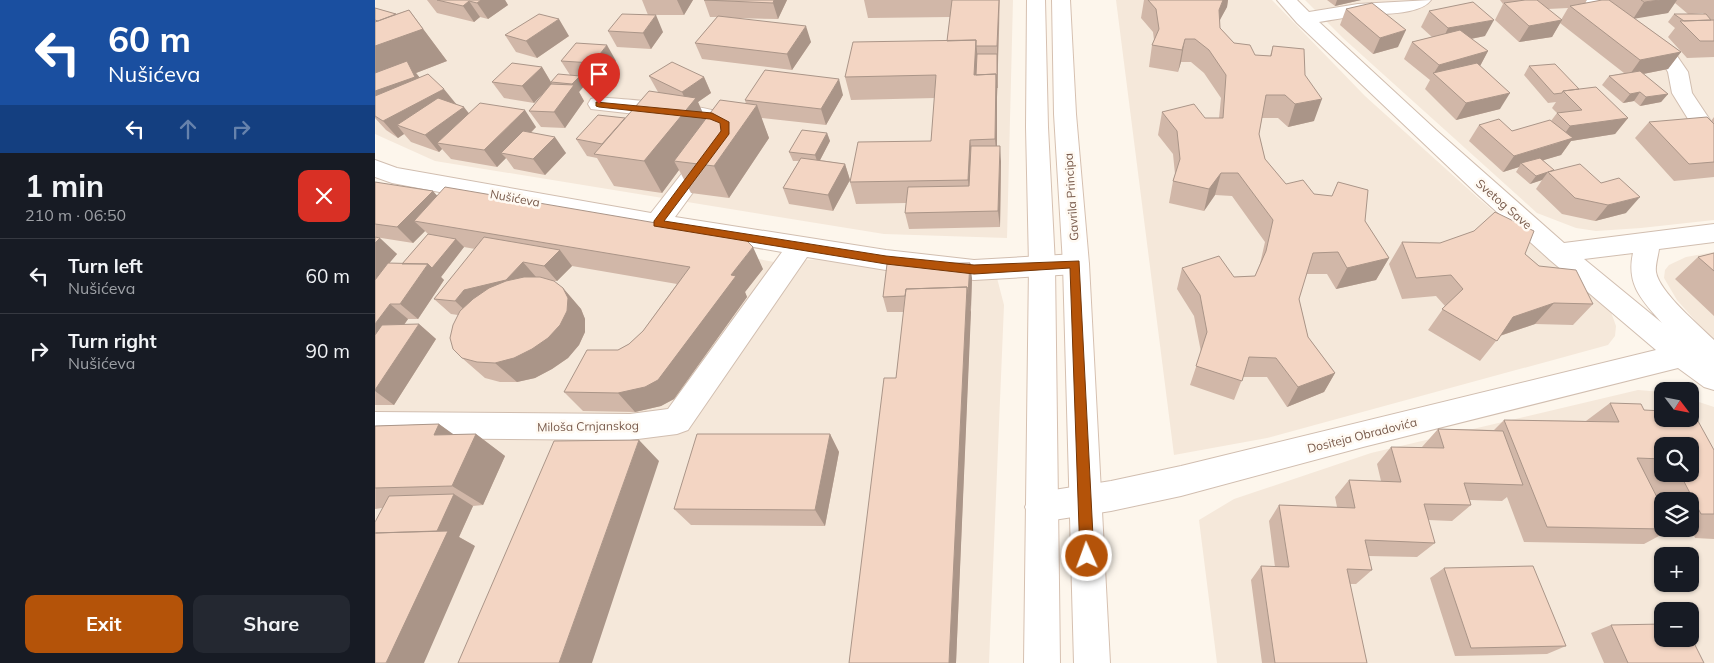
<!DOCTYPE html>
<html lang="en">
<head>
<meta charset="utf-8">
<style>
  :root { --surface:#171b24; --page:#242831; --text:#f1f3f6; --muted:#9ea1a6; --line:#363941; --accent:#b45309 }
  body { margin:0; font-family:Mulish,sans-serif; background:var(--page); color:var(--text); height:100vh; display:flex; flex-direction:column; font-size:19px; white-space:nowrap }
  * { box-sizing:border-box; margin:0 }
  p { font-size:16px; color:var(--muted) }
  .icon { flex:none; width:28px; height:28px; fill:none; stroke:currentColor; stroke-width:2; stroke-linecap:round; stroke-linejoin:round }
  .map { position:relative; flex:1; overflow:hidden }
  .side { display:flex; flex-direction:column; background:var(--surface); width:375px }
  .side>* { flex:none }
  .hud { background:#1a4fa0; color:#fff; overflow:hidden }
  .needle { width:32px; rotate:122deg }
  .buttons { position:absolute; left:1279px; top:382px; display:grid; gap:10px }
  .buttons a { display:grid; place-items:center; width:45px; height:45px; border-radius:10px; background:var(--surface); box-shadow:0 1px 4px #0004; font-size:25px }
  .pin { position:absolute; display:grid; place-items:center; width:42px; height:42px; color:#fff; margin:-51px -21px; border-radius:50% 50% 50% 0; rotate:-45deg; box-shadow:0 0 5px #0007 }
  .pin .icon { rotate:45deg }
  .me { position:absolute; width:55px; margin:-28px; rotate:358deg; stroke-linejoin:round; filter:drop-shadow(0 0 4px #0008) }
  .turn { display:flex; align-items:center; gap:18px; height:105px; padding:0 25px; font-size:22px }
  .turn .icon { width:65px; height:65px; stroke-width:2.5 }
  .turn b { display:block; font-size:35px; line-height:42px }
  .lanes { display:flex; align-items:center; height:48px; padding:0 25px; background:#0003; justify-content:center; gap:25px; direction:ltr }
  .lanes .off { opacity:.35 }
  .round { display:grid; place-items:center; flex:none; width:52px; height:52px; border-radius:10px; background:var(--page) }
  .headline { display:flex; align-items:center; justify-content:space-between; height:85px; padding:0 25px }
  h1 { font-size:30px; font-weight:700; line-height:38px }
  .primary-button { display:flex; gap:10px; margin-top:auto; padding:10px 25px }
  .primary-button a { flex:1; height:58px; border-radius:10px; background:var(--accent); color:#fff; font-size:20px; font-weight:700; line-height:58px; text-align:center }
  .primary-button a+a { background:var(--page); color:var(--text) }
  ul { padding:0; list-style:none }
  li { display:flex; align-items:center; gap:15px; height:75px; padding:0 25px; border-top:1px solid var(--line) }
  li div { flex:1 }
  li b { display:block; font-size:19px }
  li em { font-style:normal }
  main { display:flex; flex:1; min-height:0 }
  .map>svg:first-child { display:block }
</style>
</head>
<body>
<main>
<section class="side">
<div class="hud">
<div class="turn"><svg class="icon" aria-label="left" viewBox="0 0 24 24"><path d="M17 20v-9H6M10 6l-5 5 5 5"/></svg><div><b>60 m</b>Nušićeva</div></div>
<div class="lanes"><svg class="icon" aria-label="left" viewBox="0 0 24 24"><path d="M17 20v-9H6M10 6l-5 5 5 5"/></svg><svg class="icon off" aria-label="ahead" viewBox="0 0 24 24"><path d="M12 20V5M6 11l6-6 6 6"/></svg><svg class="icon off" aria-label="right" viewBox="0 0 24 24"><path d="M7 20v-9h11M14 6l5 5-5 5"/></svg></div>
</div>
<div class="headline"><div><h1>1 min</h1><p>210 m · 06:50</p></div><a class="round" style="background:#d93025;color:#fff"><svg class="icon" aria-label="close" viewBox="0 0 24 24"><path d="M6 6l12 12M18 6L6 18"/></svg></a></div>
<ul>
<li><svg class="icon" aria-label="left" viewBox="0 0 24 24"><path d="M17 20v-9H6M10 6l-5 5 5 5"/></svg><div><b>Turn left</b><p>Nušićeva</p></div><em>60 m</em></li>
<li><svg class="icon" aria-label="right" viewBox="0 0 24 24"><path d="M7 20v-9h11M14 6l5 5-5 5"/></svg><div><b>Turn right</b><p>Nušićeva</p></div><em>90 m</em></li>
</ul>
<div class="primary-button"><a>Exit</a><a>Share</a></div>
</section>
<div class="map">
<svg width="1339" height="663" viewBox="0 0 1339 663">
  <rect width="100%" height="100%" fill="#fdf6ec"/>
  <path fill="#f5e8da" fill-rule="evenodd" d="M0,0h638l-6,238 -123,-4 -449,-73 -60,-27z
    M741,0h156l93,96 112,101 134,115 5,14 -1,10 -7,9 -341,93 -93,17z
    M930,0h409v220l-73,8 -45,3 -20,-3 -39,-15 -194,-175z
    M0,191l236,40 163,31 48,-3 175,19 7,27 -15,358h-614z
    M1339,252v90l-37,-42 -13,-22 1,-8 4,-5 17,-8z
    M1263,390l24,2 1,27h27v-20l24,8v256h-497l-18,-143 35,-21 137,-46zM1288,446h27v28h-27zM1288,501h27v28h-27zM1288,556h27v28h-27zM1288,611h27v28h-27z"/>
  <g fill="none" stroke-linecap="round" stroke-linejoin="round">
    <defs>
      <path id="minor" d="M902,0h20l12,12 49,-8 73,-4c-11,16 -54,13 -72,16 -13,1 -27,4 -40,6l117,108 128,113 150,-19v18l-55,7c-1,8 -4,16 -3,23 3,20 44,54 58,68v50l-10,-3 -26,-19 -315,79 -182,49 -70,15 -70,11 -11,-4 -5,-11 5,-11 11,-4 70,-11 70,-15 475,-116 -106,-90 -73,-66 -180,-171zM1258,253c-7,32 9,47 29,70l-78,-64z
        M1208,0h21l73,56 11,16 4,21 22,33v24l-8,-2 -34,-55 -4,-21 -5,-8z
        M224,97c24,3 119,7 133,21 4,3 4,9 5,14l-62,85 211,33 88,10 102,-6 9,3 4,7 -4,7 -9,3 -102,6 -88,-10 -79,-13 -119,173 -11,4 -47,6 -255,-2v-26l255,2 38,-5 114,-157 -311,-54 -79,-15 -17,-6v-17l22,8 254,45 64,-82 -1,-5 -7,-4 -116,-13 -3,-5 3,-5z"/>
      <path id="secondary" d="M652,0h18l3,127 7,138 5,398h-36l5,-398 -3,-138z
        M677,0h18l6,114 13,150 21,399h-36l-11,-399 -9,-150z"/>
    </defs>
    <use href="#minor" stroke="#d1beb0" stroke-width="2"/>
    <use href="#secondary" stroke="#d6c0b0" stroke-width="2"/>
    <use href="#minor" fill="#fff" fill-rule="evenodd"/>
    <use href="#secondary" fill="#fff" fill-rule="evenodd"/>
  </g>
  <path fill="#d1b7a8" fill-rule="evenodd" d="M52,0h78l3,5 -20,14 -8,-2 -6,5 -37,-9z
    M267,0h51l-9,15h-36z
    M329,0h83l-9,19 -44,-1 77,24 -19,28 -90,-11 -7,-16 22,-26h-7z
    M489,0h136l-3,97v49l4,16 -1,65 -91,2 -4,-16 1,-10 -50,1 -6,-22 81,-41 4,-43 -84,2 -6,-23 102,-36 3,-24 -82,1z
    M769,0h84l-1,7 -8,14 1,7 14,15 21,12 15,1 3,-10 32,29 9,46 -26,6 -10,-9h-16l-3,16 6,25 21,25 28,10 51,27 24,37 -13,22 -40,9 -9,-15h-21l-7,25 9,38 27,36 -11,19 -37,15 -20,-30h-24l-9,23 -44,-15 11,-33 -7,-36 -17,-27 5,-21 52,9 21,-1 5,-12 5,-22 -33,-46 -17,-1 -11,16 -35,-8 4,-22 2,-7 -2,-20 -15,-19 4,-23 43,6h14l2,-20 -17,-25 -13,-11h-10l-3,10 -29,-5 3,-22 2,-5 -1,-8 -12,-14z
    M952,0h34l-26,6z
    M1125,0h87l-2,3 24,-3h105v57l-27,1 -19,-21 7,-9 -7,-6 6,-8h14l-13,-11 -7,10 -34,5 47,34 -13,17 -25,5 25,20 -7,8 -21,4 -6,-5 -11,2 -21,-18 7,-9 15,-3 -64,-50 -8,14 -33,5 -24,-22 8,-16zM1193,8l-7,12 -13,-11zM1329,13l-1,1h-11z
    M0,8l21,6 13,-4 38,51 -31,12 4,5 49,35 67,14 -5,6 35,20 -21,22 -31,-6 -8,-11 -9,9 -46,-8 -9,-10 -3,3 -28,-10 -7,-8 -6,4 -12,-8 -11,-12z
    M971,9l52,38 -25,7 -33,-29z
    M1054,11l56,25 -14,3 17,12 -8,15 20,43 -44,11 -31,-31 5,-9 -26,-21 8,-17 20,-5 -11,-10z
    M233,31l55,1 -12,17 -34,-2z
    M130,35l64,1 -32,22 -21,-6z
    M186,61h55l-14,18 -21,-1 4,7 -6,7 5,9 -19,27 -24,-1 -12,-16 16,-20 -11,12 -30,-5 -12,-16 50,-15 9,15 19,-7z
    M1154,66l50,23 49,29 -13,16 -44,7 -10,14 -18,5 10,11 73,42 -31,8 -33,-7 -26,-25 6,-9 -12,4 -14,-12 3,-5 -16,5 -34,-31 10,-16 33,6 39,-10 6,-8 -5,-5 4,-6 -8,1 -24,-28z
    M274,76l55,1 7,16 -13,9 8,18 40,-16 -1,-4 98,-5 -17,30 -65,-7 8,20 -40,60 -38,-5 -12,-23 -17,23 -48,-7 -17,-28 -10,-2 -11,-17 49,-21 33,-26z
    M1339,117v60l-40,4 -39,-43 14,-16 62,-1z
    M452,133l3,8 -10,19 25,4 5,16 -17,31 -44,-7 -6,-16 16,-27h-6l-4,-9z
    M0,182l62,13 326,74 -18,23 2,5 -73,102 -13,7 -26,6 -52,-1 -19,-19 54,-42 11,-6 14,-13 34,-47 -105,-18 -15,15h-4l10,7 18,21 4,10v13l-6,13 -11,13 -16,11 -17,9 -18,4h-17l-15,-4 -23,-20 -4,-43 -7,-1 -17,-15 41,-50 -11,-2 -23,30 3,3 -26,39h-10l-4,6 15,-1 17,15 -42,66h-19v-168l22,17 -8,9 13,1 26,-30 -3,-3 -12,12 -38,-6z
    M1027,242l123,12 14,12 54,38 -20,21 -38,-1 -35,12 -20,25 -52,-31 17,-24 -9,-10 -34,3 -13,-35z
    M1339,253v63l-39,-37 23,-22z
    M597,278l-16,385h-107l47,-285 8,-66h-17l-4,-15z
    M1235,403l34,7 70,40v89l-19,-1 -3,-8 -20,-1 -28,15 -120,-2 -17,-45 -5,4 -32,-1 1,5 -19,16 -24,-1 7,23 -18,14 -49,-1 4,14 -16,14h-6l17,79h-105l-11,-83 10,-14 14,1 -6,-46 10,-16 58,2 -2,-10 14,-17 32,1 -4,-17 14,-17h31l16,-18 56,1 10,-10 82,1zM1288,446l27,28h-27zM1288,501h27v28h-27z
    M64,424l14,11 23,-1 29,22 -22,49 -10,1 -14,31 16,9 -93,-38 -7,1v-83z
    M455,434l9,18 -14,74 -134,-1 -17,-16z
    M1069,568l122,78 -19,8 -92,2 -25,-78z
    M1236,625l93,38h-100l-13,-30z"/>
  <path fill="#aa9588" d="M106,0h24l3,5 -20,14 -11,-16z
    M302,0h16l-9,15z
    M399,0h13l-9,19 -5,-16z
    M624,0v16l-2,81v65l-2,-23 1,-65 1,-20v-8z
    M848,0h5l-1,7 -6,11 -7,14 5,-22z
    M962,0h24l-26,6z
    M1285,0h17l-9,13 -35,6 11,-17z
    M94,1l11,16 -6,5 -11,-16z
    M34,10l38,51 -31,12 4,5 -45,35v-67z
    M281,15l7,17 -12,17 -8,-16z
    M184,19l10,17 -32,22 -11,-17z
    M1119,20l-9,16 -45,9 8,-17z
    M1187,20l-10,17 -33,5 10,-16z
    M431,26l5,16 -19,28 -5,-16z
    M1031,30l-8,17 -25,7 7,-16z
    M810,39l-4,23 -3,10 4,-22z
    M601,40l2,23 -1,25 -3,-13z
    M232,45l9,16 -14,18 -9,-16z
    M1113,51l-9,17 -45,5 5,-8z
    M1306,52l-13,17 -40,8 12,-17z
    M167,67l10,17 -18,19 -12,-17z
    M205,76l5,9 -6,7 5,9 -19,27 -11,-16 18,-28z
    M329,77l7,16 -13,9 12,28 -36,31 5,9 -17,23 -18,-32 44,-55 -6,-14z
    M464,79l4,16 -17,30 -5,-16z
    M69,89l13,16 -60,20 7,9 -6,4 -15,-17z
    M1265,92l-6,9 -11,2 7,-9z
    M1135,93l-10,16 -44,11 10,-17z
    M1293,94l-7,8 -21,4 6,-9z
    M947,99l-8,22 -26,6 7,-23z
    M382,105l12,33 -40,60 -15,-32z
    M89,107l13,17 -40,19 5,6 -3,3 -14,-17z
    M150,110l11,17 -27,27 -8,-1 5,5 -9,9 -13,-17z
    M1253,118l-13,16 -44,7 -10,14 -37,11 -3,-3 -2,4 -16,5 11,-16 44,-13 12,-17z
    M452,133l3,8 -12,23 -3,-9z
    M180,137l11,16 -21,22 -12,-16z
    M595,140l3,22 -2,41 -3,-23z
    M625,146l1,16 -1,65 -2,-16z
    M470,164l5,16 -17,31 -5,-16z
    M1179,170l-4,5 -2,-3 -6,8 -12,4 6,-8z
    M846,173l-6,22 -11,16 5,-22z
    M58,191l15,17 -34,13 11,10 -12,12 -16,-16z
    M1265,197l-14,16 -31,8 13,-16z
    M5,238l17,16 -22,26v-37z
    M81,239l8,8 -23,30 3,3 -26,39 -18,-15 28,-40z
    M378,247l10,22 -18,23 2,5 -73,102 -13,7 -26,6 -17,-19 113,-118z
    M185,250l12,16 -15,15 -13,-15z
    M1014,258l-13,22 -40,9 11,-21z
    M148,262l13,15 -65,39 -16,-15 9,-11z
    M595,263l2,15 -1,32 -3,-15z
    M592,287l4,25 -15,351h-7z
    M188,288l18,21 4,10v13l-6,13 -11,13 -16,11 -17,9 -18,4 -22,-19z
    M1179,303l-19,21 -39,13 17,-20z
    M15,304l18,15 -22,31 -11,-9v-17z
    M44,324l17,15 -42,66 -19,-14v-1z
    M960,373l-11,19 -37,15 11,-20z
    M64,424l31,22 -36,-11z
    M101,434l29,22 -22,49 -31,-19z
    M455,434l9,18 -14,74 -10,-16z
    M264,440l20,21 -67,202h-33z
    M79,494l19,12 -14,31 16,9 -51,117h-38l48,-127z"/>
  <path fill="#f3d5c3" stroke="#aa9588" d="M62,0h44l-4,3 -8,-2 -6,5z
    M329,0h70l-1,3z
    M577,0h47l-2,46h-21v-6l-29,1z
    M773,0h75l-4,10 1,18 14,15 16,2 5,10 16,1 2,-10 31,3 1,26 17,24 -27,5 -10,-9h-19l-7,39 6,25 21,25 17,-4 11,14 18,2 6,-14 30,8 -3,31 24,37 -42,10 -9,-16 -25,1 -14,46 9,38 27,36 -37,14 -22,-29 -27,-1 -7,24 -46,-15 11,-34 -7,-37 -18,-27 37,-12 15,21 21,-1 11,-25 7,-31 -35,-47h-17l-12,16 -36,-8 7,-22 -3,-28 -15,-19 32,-8 11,14h18l3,-43 -17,-25 -14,-11h-10l-3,11 -30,-5 7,-16 -3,-20z
    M1150,0h12l25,20 -33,6 -25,-23z
    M1227,0h7l72,52 -41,8 -70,-54z
    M1266,0h19l-16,2z
    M1098,2l21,18 -46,8 -19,-17z
    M997,3l34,27 -26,8 -34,-29z
    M0,8l21,6 -18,7 -3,-1z
    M34,10l14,19 -48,17v-24z
    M164,14l20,5 -33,22 -21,-6z
    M247,14l34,1 -13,18 -35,-2z
    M1299,14h32l5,6 -27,1z
    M343,16l88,10 -19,28 -92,-11z
    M1339,20v21h-14l-20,-20z
    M1085,30l28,21 -49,14 -27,-23z
    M601,40l-2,35 22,-1 -1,65 -25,1 -2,40 -118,2 8,-40 73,-1 5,-66 -91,2 8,-35z
    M201,43l31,2 -14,18 -32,-2z
    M602,54h20v34l-1,-14 -20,1z
    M32,61l8,16 -40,14v-18z
    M297,62l32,15 -22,15 -33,-16z
    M137,63l30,4 -20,19 -30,-4z
    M1102,63l33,30 -44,10 -33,-30z
    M1180,64l24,25 -16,2 -1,2 -8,1 -25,-28z
    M390,70l74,9 -18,30 -76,-9z
    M1265,71l28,23 -22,3 -6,-5 -10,2 -21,-18z
    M53,74l16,15 -61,32 -8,-5v-20z
    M183,74l22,2 -8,8 -21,-2z
    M176,84l23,1 -20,27 -25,-1z
    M1221,87l32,31 -58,8 -13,-13 25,-3 -19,-19z
    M274,91l47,7 -52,63 -50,-7z
    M63,98l26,9 -39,28 -28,-10z
    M345,100l37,5 -43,61 -40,-5z
    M105,103l45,7 -41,40 -47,-7z
    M223,115l27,3 -23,26 -26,-5z
    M1332,117l7,7v38l-25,2 -40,-42z
    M1124,119l13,12 38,-11 23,18 -59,18 -35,-31z
    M427,130l25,3 -12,22 -26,-3z
    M148,131l32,6 -22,22 -32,-6z
    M596,146h29l-2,65 -93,2 3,-26 61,-1z
    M426,158l44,6 -17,31 -45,-7z
    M1165,158l14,12 -18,6 -15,-13z
    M1205,164l21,19 18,-5 21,19 -32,8 -33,-7 -27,-26z
    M0,182l58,9 -36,36 -22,-3z
    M70,187l299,51 9,9 -22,28 5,1 -78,104 -13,7 -27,6 -54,-1 23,-42h31l11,-6 14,-13 47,-64 -276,-46z
    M1120,212l39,19 -9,23 14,12 37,4 17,34 -39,-1 -41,14 -16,24 -55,-32 21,-20 -12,-14 -35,3 -14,-36 38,1 34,-12z
    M53,234l28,5 -24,29 -4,-4h-26z
    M0,237l5,1 -5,5z
    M109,237l76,13 -16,16 -21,-4 -17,18 -42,10 -9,11 -21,-2z
    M1339,253v18l-16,-14z
    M13,263l40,1 -28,40h-10l-15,20v-44z
    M595,263l-2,32 -1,-8 -61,2 -1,7 -22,1 4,-33z
    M149,277h16l14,4 9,7 5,10 -1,13 -7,14 -12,13 -16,11 -18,9 -19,5 -18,-1 -15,-4 -9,-9 -3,-11 3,-13 7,-14 13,-12 16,-11 17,-7z
    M592,287l-18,376h-100l35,-285h12l10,-89z
    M44,324l-44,66v-55l7,-10z
    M1235,403l31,1 3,6 19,1v8h27v-7h3l21,38v64h-13l-21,-40h10v-28h-27v13l-26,-1 26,51v20l-116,-2 -43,-107 115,2z
    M64,424l-5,11 42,-1 -24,52 -77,2v-62z
    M1063,429l65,2 20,54 -59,-2 7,22 -47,-1 11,39 -70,-3 7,30 -25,-1 20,94h-92l-14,-97 28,1 -10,-62 76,3 -6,-28 52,2 -10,-35 53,1z
    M322,434h133l-15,76 -141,-1z
    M264,440l-80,223h-101l96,-222z
    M79,494l-17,37 -62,2v-11l14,-26z
    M73,531l-62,132h-11v-130z
    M1158,566l33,80 -95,2 -27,-80z
    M1288,624v15h27v-4l14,28h-76l-17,-38z"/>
  <path fill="#b45309" stroke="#753606" d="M221,102l116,11 17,9v12l-65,87 222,35 88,9 105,-4 15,295 -2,4 -5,2 -5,-2 -2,-4 -10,-288 -96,6 -88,-10 -232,-38v-5l67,-90 -1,-8 -10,-4 -111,-12 -3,-1z"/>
  <g text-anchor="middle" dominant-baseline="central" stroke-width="5" stroke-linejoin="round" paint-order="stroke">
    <g font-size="12" fill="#7a5c4d" stroke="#fffaf3">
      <text transform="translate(696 197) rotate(-94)">Gavrila Principa</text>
      <text transform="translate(140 198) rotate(10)">Nušićeva</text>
      <text transform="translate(1129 204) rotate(41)">Svetog Save</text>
      <text transform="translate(213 426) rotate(-1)">Miloša Crnjanskog</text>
      <text transform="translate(987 435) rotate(-14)">Dositeja Obradovića</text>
    </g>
  </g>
</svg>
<div class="buttons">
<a><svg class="needle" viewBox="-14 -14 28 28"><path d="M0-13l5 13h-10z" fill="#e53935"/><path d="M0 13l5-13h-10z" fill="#9ea1a6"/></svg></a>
<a><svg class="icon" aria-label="search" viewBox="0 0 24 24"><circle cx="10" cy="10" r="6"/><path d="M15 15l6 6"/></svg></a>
<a><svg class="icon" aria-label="layers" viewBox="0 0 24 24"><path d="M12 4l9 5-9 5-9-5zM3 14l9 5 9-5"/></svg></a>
<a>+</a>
<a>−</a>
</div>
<div class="pin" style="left:224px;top:104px;background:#d93025"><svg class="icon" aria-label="arrive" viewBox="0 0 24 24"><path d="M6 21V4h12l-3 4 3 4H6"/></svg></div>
<svg class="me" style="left:712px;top:556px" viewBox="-20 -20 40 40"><circle r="17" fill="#b45309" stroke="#fff" stroke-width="3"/><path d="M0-11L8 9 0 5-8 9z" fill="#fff"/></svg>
</div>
</main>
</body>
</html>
